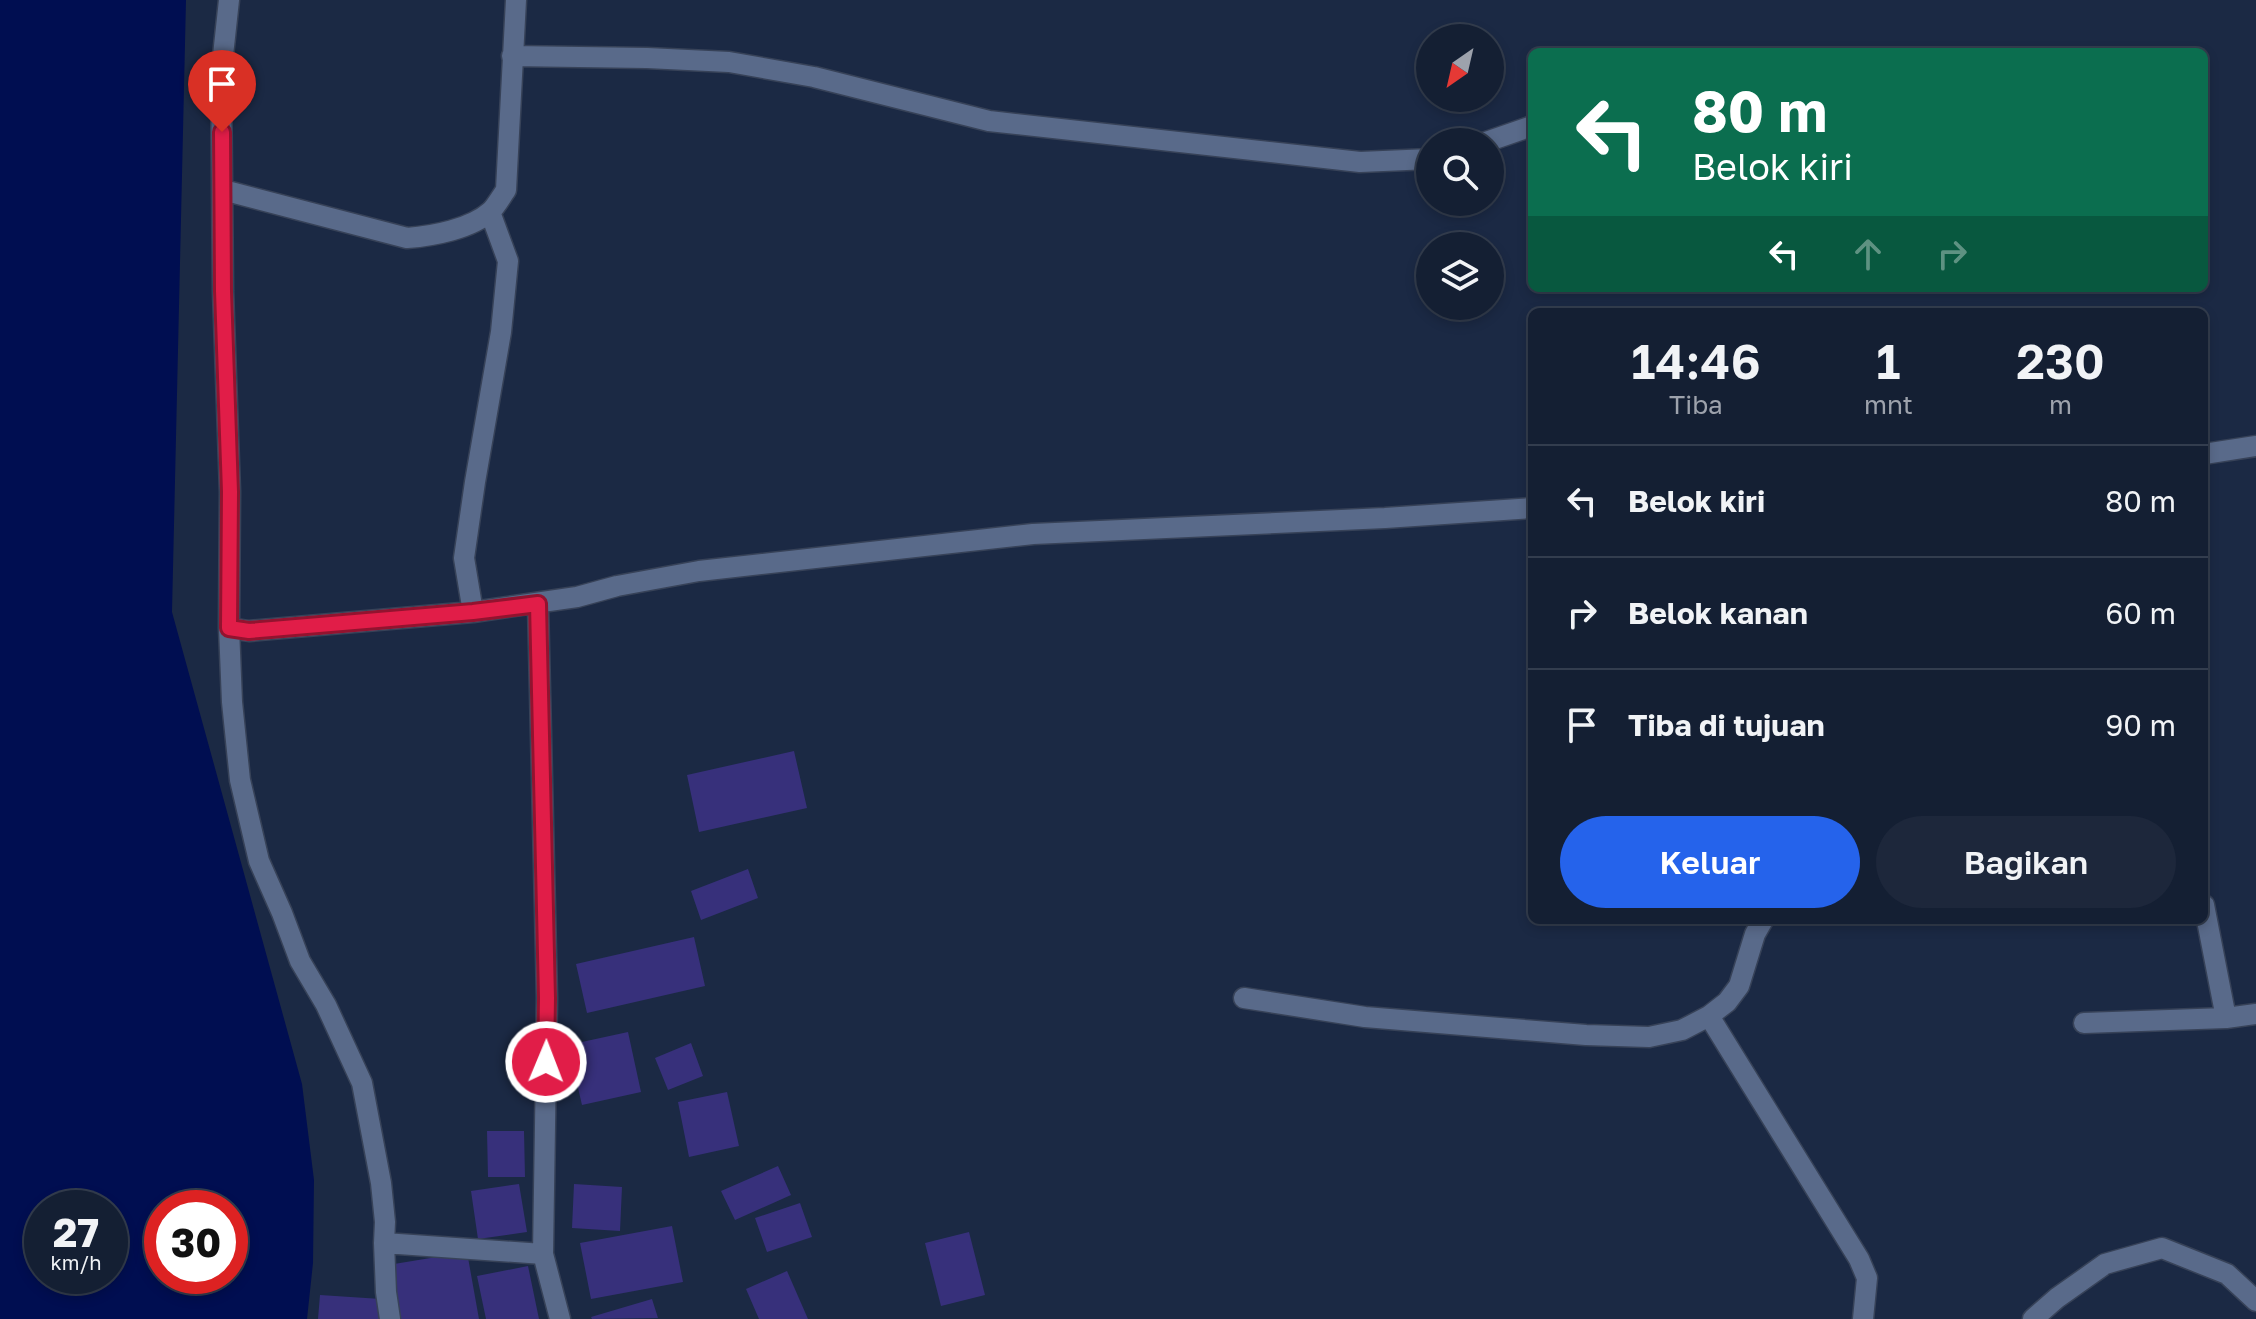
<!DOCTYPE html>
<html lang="id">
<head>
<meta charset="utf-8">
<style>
  :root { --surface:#141f33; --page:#1d273b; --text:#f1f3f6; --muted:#9da2ac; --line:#333d4e; --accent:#2563eb }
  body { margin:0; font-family:"Golos Text",sans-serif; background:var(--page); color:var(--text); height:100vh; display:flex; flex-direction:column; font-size:30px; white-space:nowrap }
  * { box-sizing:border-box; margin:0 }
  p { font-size:26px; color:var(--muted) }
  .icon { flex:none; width:44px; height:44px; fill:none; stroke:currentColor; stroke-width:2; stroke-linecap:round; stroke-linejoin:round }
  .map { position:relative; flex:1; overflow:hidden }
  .sheet { position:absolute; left:1528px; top:308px; width:680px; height:616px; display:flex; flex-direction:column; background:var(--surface); border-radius:12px; box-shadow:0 4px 12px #0003,0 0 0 2px var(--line) }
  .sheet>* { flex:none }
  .top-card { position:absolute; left:1528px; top:48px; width:680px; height:244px; border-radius:12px; box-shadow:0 4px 12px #0003,0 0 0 2px var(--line); background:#0b6e4f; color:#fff; overflow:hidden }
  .needle { width:52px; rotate:214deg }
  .tools { position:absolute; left:1416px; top:24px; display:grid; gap:16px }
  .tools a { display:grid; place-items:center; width:88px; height:88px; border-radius:50%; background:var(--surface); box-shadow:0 4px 12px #0003,0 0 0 2px var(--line); font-size:40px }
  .speed { position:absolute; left:24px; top:1190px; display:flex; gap:16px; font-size:40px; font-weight:700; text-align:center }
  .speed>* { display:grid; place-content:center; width:104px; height:104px; border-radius:50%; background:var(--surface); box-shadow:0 4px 12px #0003,0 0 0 2px var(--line); line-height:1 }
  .speed small { font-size:20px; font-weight:400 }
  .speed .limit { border:12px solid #d22; background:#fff; color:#111 }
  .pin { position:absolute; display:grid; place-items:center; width:68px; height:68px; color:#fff; margin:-82px -34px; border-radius:50% 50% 50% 0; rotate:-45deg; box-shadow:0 0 8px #0007 }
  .pin .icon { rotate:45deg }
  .me { position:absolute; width:88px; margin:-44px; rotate:1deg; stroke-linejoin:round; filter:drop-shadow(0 0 6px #0008) }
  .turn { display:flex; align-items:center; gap:28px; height:168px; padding:0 32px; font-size:36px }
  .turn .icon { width:104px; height:104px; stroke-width:2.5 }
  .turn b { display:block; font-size:56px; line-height:68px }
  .lanes { display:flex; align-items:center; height:76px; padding:0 32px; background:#0003; justify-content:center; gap:40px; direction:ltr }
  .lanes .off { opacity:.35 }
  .eta { display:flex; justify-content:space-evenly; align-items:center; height:136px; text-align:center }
  .eta b { font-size:48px; font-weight:600; line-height:56px }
  .action { display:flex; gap:16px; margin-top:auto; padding:16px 32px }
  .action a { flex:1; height:92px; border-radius:48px; background:var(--accent); color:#fff; font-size:32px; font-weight:600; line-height:92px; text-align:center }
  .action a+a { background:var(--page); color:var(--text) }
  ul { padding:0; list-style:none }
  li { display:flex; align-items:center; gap:24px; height:112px; padding:0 32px; border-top:2px solid var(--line) }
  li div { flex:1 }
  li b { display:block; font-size:30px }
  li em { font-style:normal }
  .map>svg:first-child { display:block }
</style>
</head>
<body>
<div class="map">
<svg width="2256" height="1319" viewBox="0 0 2256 1319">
  <rect width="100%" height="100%" fill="#1b2944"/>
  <path fill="#000e51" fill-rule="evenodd" d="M0,0h186l-14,612 130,472 12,96 -1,83 -6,56h-307zM42,1208h68v68h-68zM162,1208h68v68h-68z"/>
  <path fill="#37307b" d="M794,751l13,57 -108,24 -12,-57z
    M748,869l10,29 -57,22 -10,-29z
    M694,937l11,49 -118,27 -11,-49z
    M628,1032l13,60 -59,13 -14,-60z
    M691,1043l12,33 -35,14 -13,-32z
    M727,1092l12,54 -50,11 -11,-55z
    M487,1131h37l1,46h-37z
    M778,1166l13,29 -56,25 -14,-29z
    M519,1184l8,48 -49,7 -7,-48z
    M574,1184l48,3 -2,44 -48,-3z
    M800,1203l12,34 -45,15 -12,-34z
    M672,1226l11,56 -92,17 -11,-56z
    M969,1232l16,63 -44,11 -16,-63z
    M467,1252l12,67h-82l-9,-54z
    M528,1266l11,53h-53l-9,-43z
    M787,1271l21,48h-49l-13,-30z
    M320,1295l61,4 -1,20h-62z
    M652,1299l6,19 -66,1 -1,-2z"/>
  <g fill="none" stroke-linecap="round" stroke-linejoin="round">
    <defs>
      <path id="lane" d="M2204,905l22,113
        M2084,1023l142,-5 30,-4"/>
      <path id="street" d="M229,0l-8,74 2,217 7,201 -1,136 3,74 8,78 19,81 23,52 18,48 26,44 36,78 19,100 4,39 -1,21 2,49 4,27
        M512,56l135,2 82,4 85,15 175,44 371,41 70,-3
        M1486,142l46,-16
        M223,190l184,48c26,-2 64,-9 84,-27 5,-5 10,-14 15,-21l10,-190
        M2204,454l52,-8
        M538,604l9,394 -4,256 17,65
        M473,612l-9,-54 11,-76 26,-150 7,-71 -18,-49
        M229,628l20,3 224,-19 104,-15 40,-11 82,-15 334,-37 352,-16 147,-10
        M1244,998l121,19 221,18 63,2 33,-7 27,-14 18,-14 12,-16 16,-52 8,-14
        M1709,1016l150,243 8,19 -4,41
        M384,1243l159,11
        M2033,1319l24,-21 48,-34 57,-16 65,26 29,27"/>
    </defs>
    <use href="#lane" stroke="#374258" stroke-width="23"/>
    <use href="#street" stroke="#374258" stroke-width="23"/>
    <use href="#lane" stroke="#596a8a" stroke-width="20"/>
    <use href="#street" stroke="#596a8a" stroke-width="20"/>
  </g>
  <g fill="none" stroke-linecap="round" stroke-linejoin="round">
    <defs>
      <path id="route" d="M222,132l1,159 7,201 -1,136 20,3 224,-19 65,-8 9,394 -1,64"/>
    </defs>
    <use href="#route" stroke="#92132f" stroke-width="20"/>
    <use href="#route" stroke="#e11d48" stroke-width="14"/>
  </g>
</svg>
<div class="tools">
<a><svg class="needle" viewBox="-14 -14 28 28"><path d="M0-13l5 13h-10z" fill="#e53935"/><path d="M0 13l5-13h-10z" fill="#9da2ac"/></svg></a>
<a><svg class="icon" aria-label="search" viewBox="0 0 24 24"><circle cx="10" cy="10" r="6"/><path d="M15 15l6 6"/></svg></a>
<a><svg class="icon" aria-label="layers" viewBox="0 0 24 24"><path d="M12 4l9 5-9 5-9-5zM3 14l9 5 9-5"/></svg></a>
</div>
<div class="speed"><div>27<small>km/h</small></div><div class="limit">30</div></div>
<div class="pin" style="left:222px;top:132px;background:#d93025"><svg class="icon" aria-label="arrive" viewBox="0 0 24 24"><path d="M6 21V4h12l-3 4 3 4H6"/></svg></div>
<svg class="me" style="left:546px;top:1062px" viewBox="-20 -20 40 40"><circle r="17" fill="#e11d48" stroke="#fff" stroke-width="3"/><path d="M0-11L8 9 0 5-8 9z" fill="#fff"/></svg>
<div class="top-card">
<div class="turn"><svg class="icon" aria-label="left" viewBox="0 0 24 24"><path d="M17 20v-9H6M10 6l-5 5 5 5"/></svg><div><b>80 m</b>Belok kiri</div></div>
<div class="lanes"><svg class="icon" aria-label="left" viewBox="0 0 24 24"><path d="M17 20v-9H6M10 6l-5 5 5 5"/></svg><svg class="icon off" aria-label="ahead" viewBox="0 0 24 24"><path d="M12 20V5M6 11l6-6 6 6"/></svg><svg class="icon off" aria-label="right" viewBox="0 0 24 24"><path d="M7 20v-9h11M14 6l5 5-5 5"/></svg></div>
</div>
<section class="sheet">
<div class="eta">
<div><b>14:46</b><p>Tiba</p></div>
<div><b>1</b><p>mnt</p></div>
<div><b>230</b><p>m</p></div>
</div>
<ul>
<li><svg class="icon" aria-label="left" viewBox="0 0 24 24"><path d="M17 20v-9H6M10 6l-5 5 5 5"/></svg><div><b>Belok kiri</b></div><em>80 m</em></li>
<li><svg class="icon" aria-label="right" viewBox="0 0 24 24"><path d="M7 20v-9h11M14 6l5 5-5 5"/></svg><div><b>Belok kanan</b></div><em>60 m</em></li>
<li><svg class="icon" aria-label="arrive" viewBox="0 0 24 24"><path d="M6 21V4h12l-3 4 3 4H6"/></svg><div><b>Tiba di tujuan</b></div><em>90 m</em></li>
</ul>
<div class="action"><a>Keluar</a><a>Bagikan</a></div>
</section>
</div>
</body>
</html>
